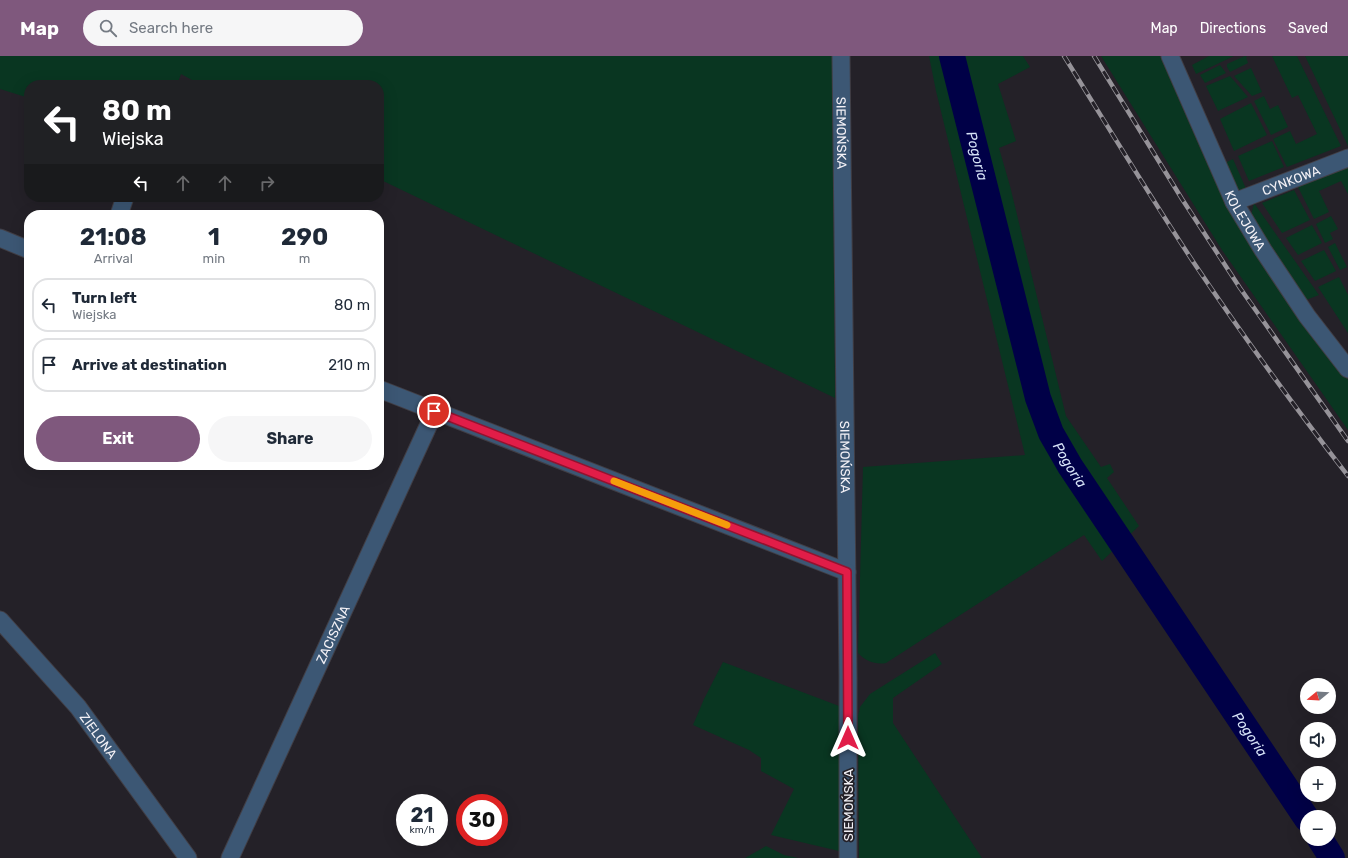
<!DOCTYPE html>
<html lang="en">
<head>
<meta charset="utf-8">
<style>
  :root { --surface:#fff; --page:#f6f6f7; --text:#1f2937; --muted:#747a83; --line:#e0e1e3; --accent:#7f587d }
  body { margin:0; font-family:Rubik,sans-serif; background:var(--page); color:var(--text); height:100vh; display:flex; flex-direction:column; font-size:15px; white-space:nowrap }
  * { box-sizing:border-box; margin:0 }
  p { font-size:13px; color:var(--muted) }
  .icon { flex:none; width:22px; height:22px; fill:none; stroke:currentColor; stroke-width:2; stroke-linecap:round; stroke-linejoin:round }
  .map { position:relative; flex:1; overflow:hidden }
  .details { position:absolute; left:24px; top:154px; width:360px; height:260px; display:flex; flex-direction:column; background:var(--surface); border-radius:16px; box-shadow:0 4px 16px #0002 }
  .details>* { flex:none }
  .top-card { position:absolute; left:24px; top:24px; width:360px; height:122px; border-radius:16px; box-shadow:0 4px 16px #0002; background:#202124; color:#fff; overflow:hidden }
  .needle { width:26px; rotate:252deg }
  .controls { position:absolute; left:1300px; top:622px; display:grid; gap:8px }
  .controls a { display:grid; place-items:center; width:36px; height:36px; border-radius:50%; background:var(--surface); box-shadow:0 4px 16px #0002; font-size:20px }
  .speed { position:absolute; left:396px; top:738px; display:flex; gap:8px; font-size:20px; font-weight:700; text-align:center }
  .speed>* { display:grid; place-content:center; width:52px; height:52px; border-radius:50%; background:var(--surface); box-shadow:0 4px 16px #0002; line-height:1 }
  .speed small { font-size:10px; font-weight:400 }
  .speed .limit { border:6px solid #d22; background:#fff; color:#111 }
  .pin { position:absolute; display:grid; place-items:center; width:34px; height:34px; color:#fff; margin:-17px; border:2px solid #fff; border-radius:50%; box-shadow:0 1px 4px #0007 }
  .me { position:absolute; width:44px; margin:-22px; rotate:0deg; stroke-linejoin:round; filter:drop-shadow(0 0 3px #0008) }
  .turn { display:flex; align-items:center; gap:14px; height:84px; padding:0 12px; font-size:18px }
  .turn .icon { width:52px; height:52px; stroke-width:2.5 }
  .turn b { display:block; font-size:28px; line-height:34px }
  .lanes { display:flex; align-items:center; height:38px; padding:0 12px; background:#0003; justify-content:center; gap:20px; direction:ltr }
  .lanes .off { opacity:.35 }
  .eta { display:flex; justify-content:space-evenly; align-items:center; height:68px; text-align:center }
  .eta b { font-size:24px; font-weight:700; line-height:28px }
  .cta { display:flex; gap:8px; margin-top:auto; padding:8px 12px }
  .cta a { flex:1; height:46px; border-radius:24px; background:var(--accent); color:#fff; font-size:16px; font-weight:700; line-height:46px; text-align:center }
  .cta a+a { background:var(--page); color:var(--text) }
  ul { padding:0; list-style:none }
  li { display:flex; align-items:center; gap:12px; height:54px; margin:0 8px 6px; padding:0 4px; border:2px solid var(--line); border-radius:16px }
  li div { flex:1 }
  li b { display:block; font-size:15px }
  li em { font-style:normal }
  header { display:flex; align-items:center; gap:24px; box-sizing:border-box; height:56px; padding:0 20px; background:var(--accent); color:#fff }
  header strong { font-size:19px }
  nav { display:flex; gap:22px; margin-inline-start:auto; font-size:14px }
  .search { width:280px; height:36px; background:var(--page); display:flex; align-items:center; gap:10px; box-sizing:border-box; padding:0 14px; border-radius:22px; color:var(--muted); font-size:15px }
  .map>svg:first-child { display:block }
</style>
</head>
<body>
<header>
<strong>Map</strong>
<div class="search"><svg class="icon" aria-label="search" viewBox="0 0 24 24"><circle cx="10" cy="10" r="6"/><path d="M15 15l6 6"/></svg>Search here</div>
<nav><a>Map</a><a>Directions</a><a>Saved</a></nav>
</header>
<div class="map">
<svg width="1348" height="802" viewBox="0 0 1348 802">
  <rect width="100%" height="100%" fill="#242128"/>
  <path fill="#093621" d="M0,0h832l3,342 -456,-219v-94h-178l-20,-11 -4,11h-148v13l-29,-9z
    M929,0h94l7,11 -32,17 18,57 -17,7 11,38 56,230 35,51 9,-3 4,8 -7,6 32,48 -37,35 -18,-26 -198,128c-10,2 -21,-2 -28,-10l5,-186 162,-12 -89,-364z
    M1101,0h59l49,112 22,44 117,168v50l-126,-180z
    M1209,0h25l-38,18 -4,-9z
    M1245,0h2l-1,1 2,6 -18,9 -3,-5v-3z
    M1272,0h25l44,90 -54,21 -14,-28 17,-8 6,13 21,-10 -19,-39 -6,3z
    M1305,0h43v90z
    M1220,9l6,8 -21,10 -5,-8z
    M1251,12l11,24 -10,4 -18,-20z
    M1230,20l18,21 -30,14 -12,-25z
    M1264,40l6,13 8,-4 10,22 -17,8 -17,-34z
    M1251,47l16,32 -33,16 -14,-32z
    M1272,85l12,26 -35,14 -11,-25z
    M1233,103l14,32c-13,3 -19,-17 -24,-27z
    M1348,108v30l-7,-13 -22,10 10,21 -15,7 -17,-34z
    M1294,134l16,30 -28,13 -20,-30z
    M1254,147l65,92 -13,5 -53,-77 -2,-8z
    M1331,160l7,13 -8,4 3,6 -8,4 -9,-19z
    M1312,169l10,18 -24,12 -12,-17z
    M1335,187l12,24 -7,3 -12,-23z
    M1324,194l12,21 -21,10 -14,-20z
    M1339,221l9,18v38l-30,-46z
    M935,597l7,11 -49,34v25l89,135h-123l-1,-142 2,-9 10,-13z
    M723,606l116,44v145l-68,-16 23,-46 -33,-18v-13l-12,-8 -56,-25 11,-26z
    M766,790l18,9 14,3h-53z"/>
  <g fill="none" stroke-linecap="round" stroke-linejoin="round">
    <g stroke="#000047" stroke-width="26">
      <path id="s1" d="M952,0l86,342 13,35 19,33 237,353"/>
      <path d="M1320,783l12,19"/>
    </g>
    <defs>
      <g id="minor">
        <path id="s2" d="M841,0l7,621v181"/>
        <path id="s3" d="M1170,0l64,146 29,48 44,66 41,53"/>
        <path id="s4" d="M1234,146l114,-44"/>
        <path d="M119,159l6,-18"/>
        <path d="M0,182l29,12"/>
        <path d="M379,333l468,183"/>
        <path id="s5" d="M0,564l78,87 110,151"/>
        <path id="s6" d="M230,802l205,-447"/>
      </g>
    </defs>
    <use href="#minor" stroke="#413e45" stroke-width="19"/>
    <use href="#minor" stroke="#3c5774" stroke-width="17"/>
    <defs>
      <path id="rail" d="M1064,0c43,69 85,139 130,207 49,73 100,143 154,213
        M1094,0l88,143 58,89 108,153"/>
    </defs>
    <use href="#rail" stroke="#969399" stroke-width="4.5"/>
    <use href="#rail" stroke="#242128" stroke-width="3" stroke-dasharray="9" stroke-linecap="butt"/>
  </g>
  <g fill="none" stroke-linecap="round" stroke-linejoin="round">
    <defs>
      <path id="route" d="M434,355l413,161 1,166"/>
    </defs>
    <use href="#route" stroke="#92132f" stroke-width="10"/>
    <use href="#route" stroke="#e11d48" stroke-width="7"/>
    <path stroke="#f59e0b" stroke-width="7" d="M614,425l113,44"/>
  </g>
  <g text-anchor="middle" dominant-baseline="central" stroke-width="3.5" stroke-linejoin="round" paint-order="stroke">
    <g font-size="13" fill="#f3f1f6" stroke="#242128">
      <text stroke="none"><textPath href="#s2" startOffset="77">SIEMOŃSKA</textPath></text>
      <text stroke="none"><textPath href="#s4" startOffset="61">CYNKOWA</textPath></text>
      <text stroke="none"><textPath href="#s3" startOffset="181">KOLEJOWA</textPath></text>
      <text stroke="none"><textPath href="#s2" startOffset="401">SIEMOŃSKA</textPath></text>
      <text stroke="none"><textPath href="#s6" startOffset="246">ZACISZNA</textPath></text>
      <text stroke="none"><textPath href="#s5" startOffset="152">ZIELONA</textPath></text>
      <text transform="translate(848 749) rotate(-90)">SIEMOŃSKA</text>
    </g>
    <g font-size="14" font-style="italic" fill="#d6e2f7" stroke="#242128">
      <text stroke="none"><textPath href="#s1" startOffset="103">Pogoria</textPath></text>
      <text stroke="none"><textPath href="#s1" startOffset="427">Pogoria</textPath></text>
      <text stroke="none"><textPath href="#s1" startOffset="751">Pogoria</textPath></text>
    </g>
  </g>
</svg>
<div class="controls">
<a><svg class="needle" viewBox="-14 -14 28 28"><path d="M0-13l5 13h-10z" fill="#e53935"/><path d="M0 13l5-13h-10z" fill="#747a83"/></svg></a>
<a><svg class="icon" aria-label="sound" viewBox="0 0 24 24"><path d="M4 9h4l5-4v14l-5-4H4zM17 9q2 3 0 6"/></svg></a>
<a>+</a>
<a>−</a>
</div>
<div class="speed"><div>21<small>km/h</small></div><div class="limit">30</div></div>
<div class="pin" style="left:434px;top:355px;background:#d93025"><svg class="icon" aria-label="arrive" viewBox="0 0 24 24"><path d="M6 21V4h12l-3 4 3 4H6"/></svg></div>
<svg class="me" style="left:848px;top:682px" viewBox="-20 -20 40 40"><path d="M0-17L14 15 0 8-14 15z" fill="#e11d48" stroke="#fff" stroke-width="4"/></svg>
<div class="top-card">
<div class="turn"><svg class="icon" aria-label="left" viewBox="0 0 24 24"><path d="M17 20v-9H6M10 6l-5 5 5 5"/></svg><div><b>80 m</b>Wiejska</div></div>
<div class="lanes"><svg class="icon" aria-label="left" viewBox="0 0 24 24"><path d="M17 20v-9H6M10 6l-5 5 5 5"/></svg><svg class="icon off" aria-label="ahead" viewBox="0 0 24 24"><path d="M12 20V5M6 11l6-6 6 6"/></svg><svg class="icon off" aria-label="ahead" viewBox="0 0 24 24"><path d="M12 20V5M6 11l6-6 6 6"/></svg><svg class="icon off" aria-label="right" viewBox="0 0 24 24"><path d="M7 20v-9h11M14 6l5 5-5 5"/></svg></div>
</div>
<section class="details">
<div class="eta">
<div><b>21:08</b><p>Arrival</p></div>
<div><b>1</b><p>min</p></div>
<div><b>290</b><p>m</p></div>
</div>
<ul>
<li><svg class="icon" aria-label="left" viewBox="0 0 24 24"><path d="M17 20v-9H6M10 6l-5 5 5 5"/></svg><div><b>Turn left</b><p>Wiejska</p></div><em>80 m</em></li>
<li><svg class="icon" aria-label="arrive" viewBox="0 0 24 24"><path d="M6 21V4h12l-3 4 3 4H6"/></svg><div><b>Arrive at destination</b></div><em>210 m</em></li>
</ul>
<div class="cta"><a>Exit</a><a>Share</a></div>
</section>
</div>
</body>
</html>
